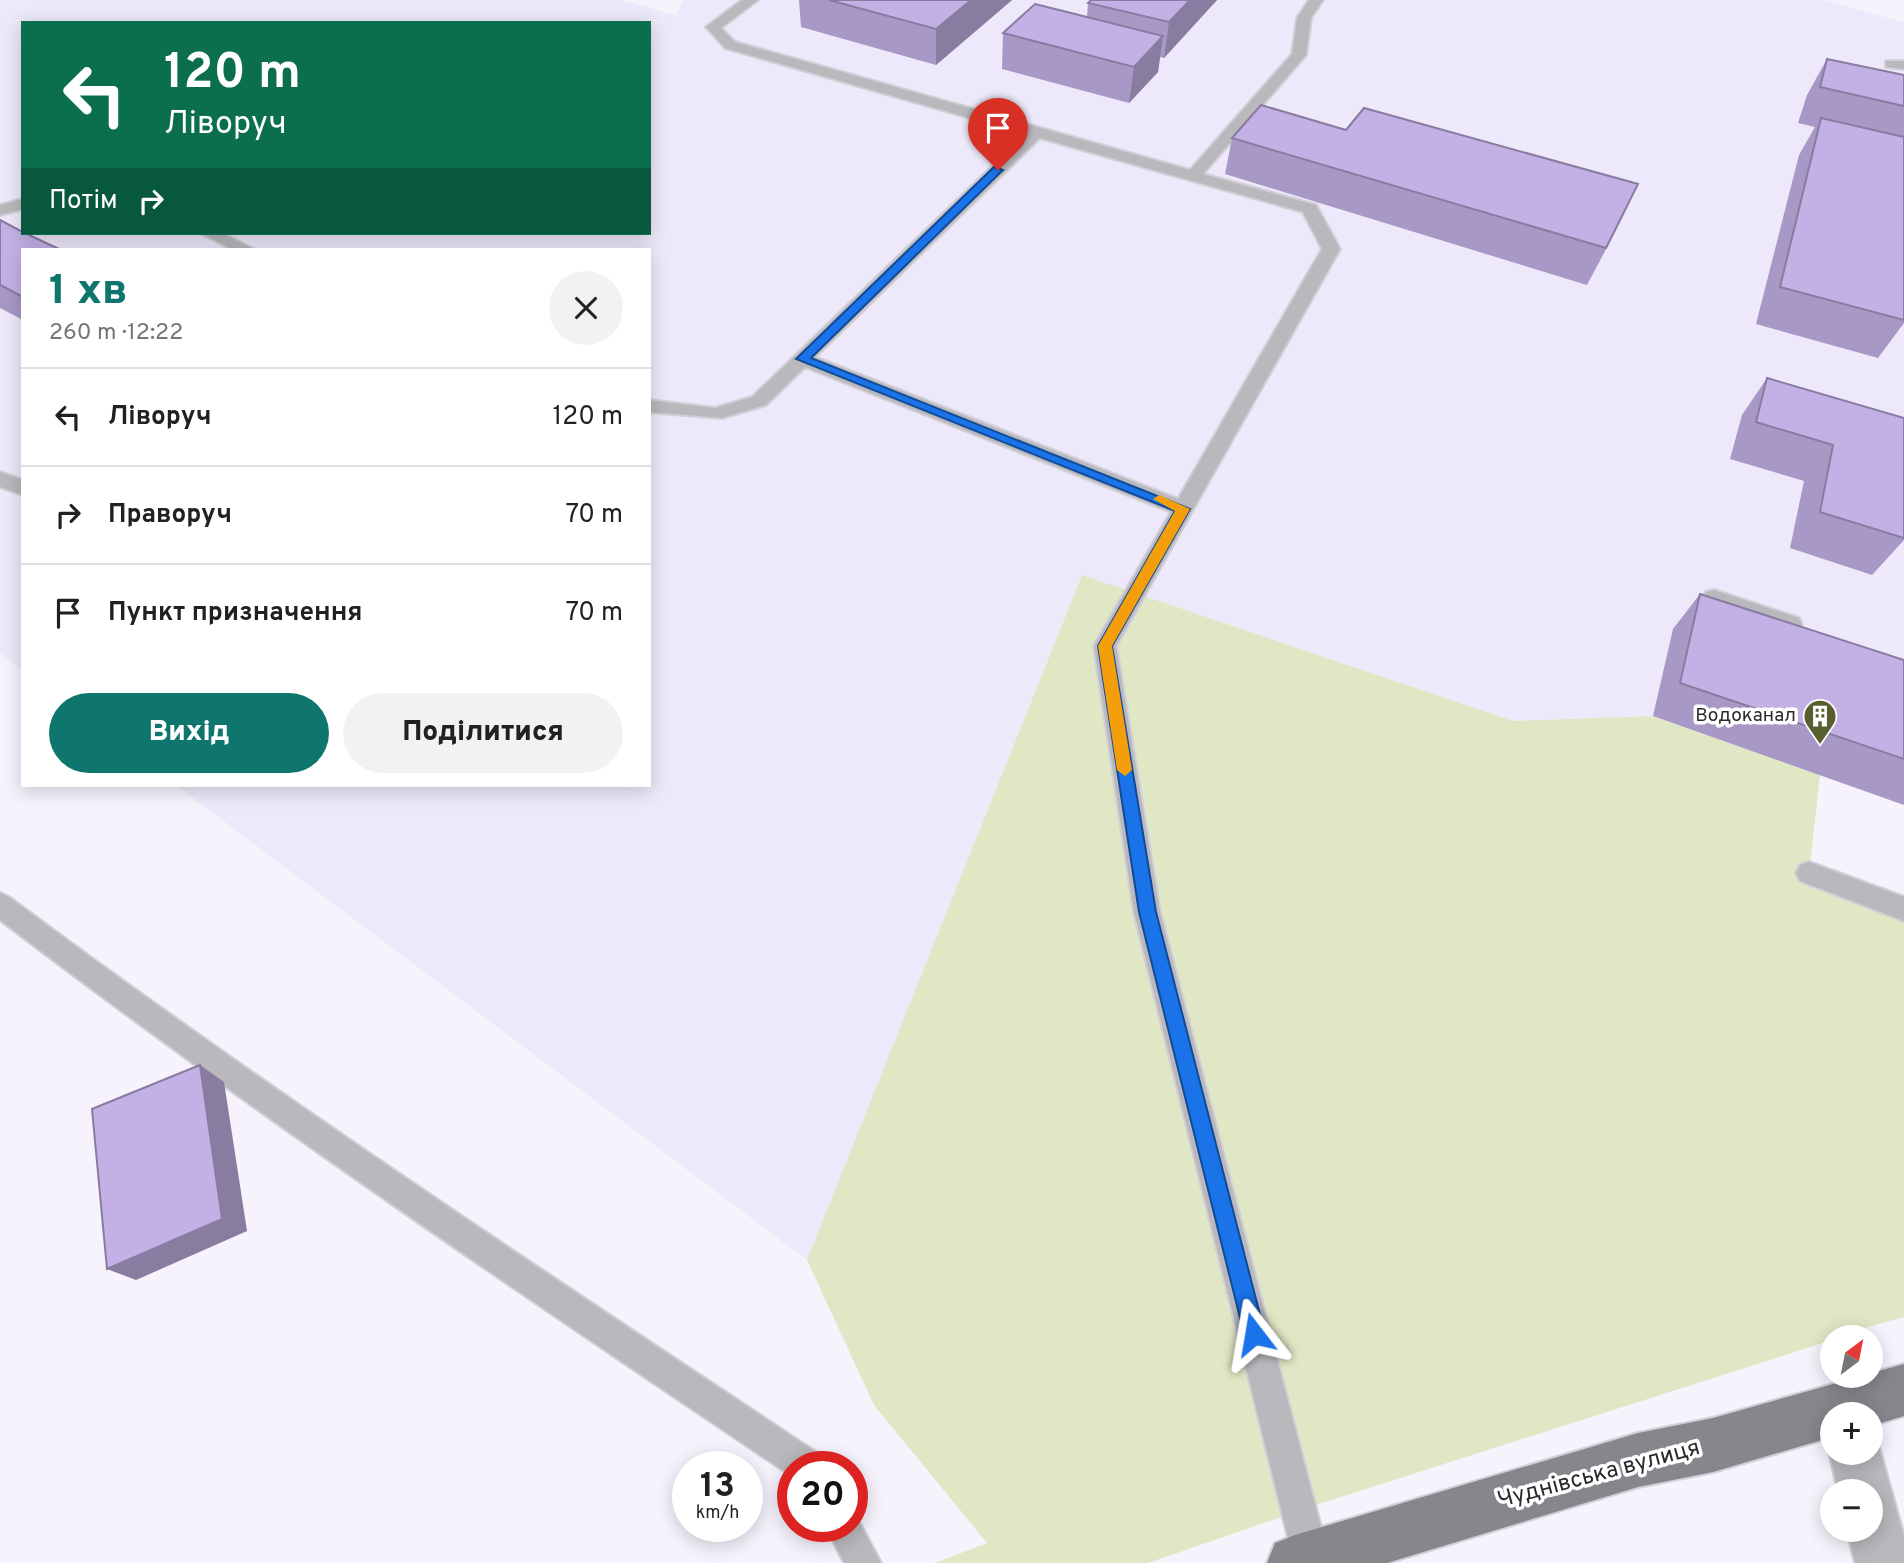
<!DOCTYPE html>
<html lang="uk">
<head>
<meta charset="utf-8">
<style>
  :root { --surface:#fff; --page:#f2f2f2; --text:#202124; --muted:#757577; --line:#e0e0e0; --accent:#0f766e }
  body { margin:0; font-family:Overpass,sans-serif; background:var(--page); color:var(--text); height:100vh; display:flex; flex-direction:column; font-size:26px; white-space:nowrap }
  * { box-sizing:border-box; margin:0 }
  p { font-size:23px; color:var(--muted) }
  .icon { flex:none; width:38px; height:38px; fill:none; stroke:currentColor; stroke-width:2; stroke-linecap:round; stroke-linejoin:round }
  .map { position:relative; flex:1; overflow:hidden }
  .panel { position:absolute; left:21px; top:248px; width:630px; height:539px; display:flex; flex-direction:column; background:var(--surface); border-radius:0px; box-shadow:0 4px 18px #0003 }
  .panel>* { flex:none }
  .hud { position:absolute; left:21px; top:21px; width:630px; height:214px; border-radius:0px; box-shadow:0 4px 18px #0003; background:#0b6e4f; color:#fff; overflow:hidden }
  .needle { width:46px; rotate:32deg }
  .tools { position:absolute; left:1820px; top:1325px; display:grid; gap:14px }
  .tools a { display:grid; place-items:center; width:63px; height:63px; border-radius:50%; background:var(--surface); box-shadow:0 4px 18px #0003; font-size:35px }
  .speed { position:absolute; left:672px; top:1451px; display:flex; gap:14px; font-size:35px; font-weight:700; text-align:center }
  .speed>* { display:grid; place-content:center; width:91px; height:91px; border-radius:50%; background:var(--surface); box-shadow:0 4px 18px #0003; line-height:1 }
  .speed small { font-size:18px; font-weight:400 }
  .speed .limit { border:10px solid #d22; background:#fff; color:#111 }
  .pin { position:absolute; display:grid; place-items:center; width:60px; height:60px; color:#fff; margin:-72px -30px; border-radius:50% 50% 50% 0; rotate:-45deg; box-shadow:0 0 7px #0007 }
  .pin .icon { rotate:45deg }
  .me { position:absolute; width:77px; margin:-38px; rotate:346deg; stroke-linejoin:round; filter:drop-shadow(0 0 5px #0008) }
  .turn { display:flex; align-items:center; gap:24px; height:147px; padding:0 28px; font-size:32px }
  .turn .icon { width:91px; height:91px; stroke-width:2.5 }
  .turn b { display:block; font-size:49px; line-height:60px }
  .then { display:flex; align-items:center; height:66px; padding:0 28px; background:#0003; gap:14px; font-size:26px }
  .round { display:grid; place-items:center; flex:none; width:74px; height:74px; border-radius:37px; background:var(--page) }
  .summary { display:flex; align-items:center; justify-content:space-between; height:119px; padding:0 28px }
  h1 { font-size:42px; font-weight:800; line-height:52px; color:var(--accent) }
  .button { display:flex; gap:14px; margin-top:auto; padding:14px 28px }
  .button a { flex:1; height:80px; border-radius:42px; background:var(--accent); color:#fff; font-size:28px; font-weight:800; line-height:80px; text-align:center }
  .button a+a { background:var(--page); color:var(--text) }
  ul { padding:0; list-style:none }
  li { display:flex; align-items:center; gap:21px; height:98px; padding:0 28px; border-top:2px solid var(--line) }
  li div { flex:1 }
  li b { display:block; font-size:26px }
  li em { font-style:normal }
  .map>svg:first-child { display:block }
</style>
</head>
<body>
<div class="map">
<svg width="1904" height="1563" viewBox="0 0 1904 1563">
  <rect width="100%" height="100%" fill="#f6f3fc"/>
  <path fill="#eee9fa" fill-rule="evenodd" d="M0,0h622l54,15 7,-15h1141l80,22v783l-251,-89 -140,5 -431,-146 -275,685 -630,-474h472v-536h-626v420l-23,-17zM23,23h626v210h-626z"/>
  <path fill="#e0e7c4" d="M1082,575l431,146 140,-5 167,59 -11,98 95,36v408l-72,20v3l-519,166 -165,57h-213l52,-20 -113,-138 -67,-145z"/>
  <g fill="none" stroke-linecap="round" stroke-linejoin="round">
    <defs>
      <path id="lane" d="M742,0h16l-37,28 14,14 455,128 102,-116 5,-36 12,-18h14l-12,18 -5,37 -103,119 113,31 24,44 -224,397 44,266 169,646 -2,5h-32l-2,-5 -159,-646 -40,-266 77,-134 -366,-145 -39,38 -44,13 -73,-6v-12l66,8 37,-11 274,-263 -301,-86 -19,-21zM1040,138l263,74 19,37 -144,250 -363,-142z
        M1886,61h18v8l-18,-2z
        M23,199v10l-23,6v-10z
        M201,233h21l33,17h-22z
        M0,472l23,8v15l-23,-8z
        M1714,590l85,28 3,6 -3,6 -8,2 -85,-28 -3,-6 3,-6z
        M1809,862l95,35v24l-104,-40 -4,-8 4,-8z
        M0,893l9,4c263,196 537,376 810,557l5,12h-31v11c-268,-180 -536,-361 -793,-557z
        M852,1512l3,2 26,49h-37l-18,-37h26z"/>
      <path id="street" d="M1871,1432l4,1 29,103v27h-49l-8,-33h24v-39h-33l-9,-39 3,-7v7h39z"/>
      <path id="primary" d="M1904,1364v52l-33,10v-12h-39v23l-119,35 -75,15 -251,76h-120l8,-20 20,-8 343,-102 75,-15z"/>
    </defs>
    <use href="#lane" stroke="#d1cfd7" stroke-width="4"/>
    <use href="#street" stroke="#d1cfd7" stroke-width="4"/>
    <use href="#primary" stroke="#d1cfd7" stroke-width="4"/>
    <use href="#lane" fill="#b9b8bc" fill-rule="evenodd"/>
    <use href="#street" fill="#b9b8bc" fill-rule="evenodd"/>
    <use href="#primary" fill="#88858d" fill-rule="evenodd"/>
  </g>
  <path fill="#a898c6" d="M799,0h213l-76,65 -135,-38z
    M1091,0h126l-53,58 -4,-1 -2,15 -29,31 -127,-34 1,-36 84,-16 1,-14z
    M1827,59l77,16v248l-26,35 -122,-34 43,-169 16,-28 -17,-4 9,-28z
    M1232,138l388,84 -33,63 -362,-111z
    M0,220l23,30v70l-23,-12z
    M1767,378l137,40v122l-32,35 -82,-27 14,-67 -74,-22 12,-44z
    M1700,594l204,66v145l-251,-89 20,-87z"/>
  <path fill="#887ca1" d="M971,0h41l-76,65v-36z
    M1190,0h27l-53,58 5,-36z
    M1163,36l-5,36 -29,31 5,-36z
    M1638,184l-18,38 -33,63 19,-37z
    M200,1065l24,17 23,149 -111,49 -29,-11z"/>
  <path fill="#c3b1e6" stroke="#887ca1" stroke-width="2" d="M829,0h142l-35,29z
    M1091,0h99l-21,22 -81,-19z
    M1035,4l128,32 -29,31 -131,-34z
    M1827,59l77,16v31l-84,-19z
    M1261,105l85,25 18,-22 274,76 -32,64 -374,-110z
    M1821,118l83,19v183l-124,-33z
    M0,220l23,12v1h2l36,17h-38v47l-23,-12z
    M1767,378l137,40v120l-84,-26 13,-67 -77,-23z
    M1700,594l204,66v99l-224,-76z
    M200,1065l22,154 -115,50 -15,-160z"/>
  <path fill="#1a73e8" stroke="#114b97" stroke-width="2" d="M994,167l9,3 -192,188 379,151 -78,137 44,266 109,422 -3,7 -8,3 -7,-3 -3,-7 -105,-422 -41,-266 77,-135 -379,-152z"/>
  <path fill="#f59e0b" d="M1159,495l31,14 -78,137 20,124 -7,6 -8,-6 -19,-124 77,-135 -22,-12z"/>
  <defs>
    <symbol id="building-pin" viewBox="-11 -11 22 30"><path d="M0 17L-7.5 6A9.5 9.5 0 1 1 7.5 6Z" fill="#585e2d" stroke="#fff"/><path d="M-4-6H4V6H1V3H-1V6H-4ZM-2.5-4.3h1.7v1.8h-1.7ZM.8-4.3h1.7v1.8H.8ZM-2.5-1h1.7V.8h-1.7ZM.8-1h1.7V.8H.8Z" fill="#fff"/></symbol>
  </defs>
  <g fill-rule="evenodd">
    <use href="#building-pin" x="1801" y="697" width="38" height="52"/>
  </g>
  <g text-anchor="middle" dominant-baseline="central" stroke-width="7" stroke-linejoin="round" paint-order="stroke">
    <g font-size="19" fill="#2a292c" stroke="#fff" text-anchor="end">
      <text x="1796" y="716">Водоканал</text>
    </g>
    <g font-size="23" fill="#2a292c" stroke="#fff">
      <text transform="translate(1599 1475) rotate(-15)">Чуднівська вулиця</text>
    </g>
  </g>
</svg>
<div class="tools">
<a><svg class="needle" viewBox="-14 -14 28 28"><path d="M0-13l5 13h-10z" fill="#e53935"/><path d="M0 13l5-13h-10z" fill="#757577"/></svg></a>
<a>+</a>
<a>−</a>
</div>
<div class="speed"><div>13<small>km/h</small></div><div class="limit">20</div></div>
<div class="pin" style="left:998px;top:170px;background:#d93025"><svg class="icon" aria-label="arrive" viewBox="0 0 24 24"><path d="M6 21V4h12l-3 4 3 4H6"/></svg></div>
<svg class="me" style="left:1254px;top:1334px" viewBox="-20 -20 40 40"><path d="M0-17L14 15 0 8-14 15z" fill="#1a73e8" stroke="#fff" stroke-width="4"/></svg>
<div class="hud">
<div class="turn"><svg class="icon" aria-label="left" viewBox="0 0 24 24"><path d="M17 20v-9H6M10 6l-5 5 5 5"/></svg><div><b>120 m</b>Ліворуч</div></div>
<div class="then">Потім<svg class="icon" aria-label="right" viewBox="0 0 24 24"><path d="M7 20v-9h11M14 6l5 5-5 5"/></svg></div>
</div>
<section class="panel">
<div class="summary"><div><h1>1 хв</h1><p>260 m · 12:22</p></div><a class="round"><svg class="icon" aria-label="close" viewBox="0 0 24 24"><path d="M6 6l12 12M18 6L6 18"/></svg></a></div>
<ul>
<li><svg class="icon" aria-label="left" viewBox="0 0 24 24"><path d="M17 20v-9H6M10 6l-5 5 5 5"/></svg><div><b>Ліворуч</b></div><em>120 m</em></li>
<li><svg class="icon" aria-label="right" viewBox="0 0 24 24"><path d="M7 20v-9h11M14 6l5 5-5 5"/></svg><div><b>Праворуч</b></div><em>70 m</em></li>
<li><svg class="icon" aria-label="arrive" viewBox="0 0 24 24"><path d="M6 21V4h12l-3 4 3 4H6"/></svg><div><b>Пункт призначення</b></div><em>70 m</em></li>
</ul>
<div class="button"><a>Вихід</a><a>Поділитися</a></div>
</section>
</div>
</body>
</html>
